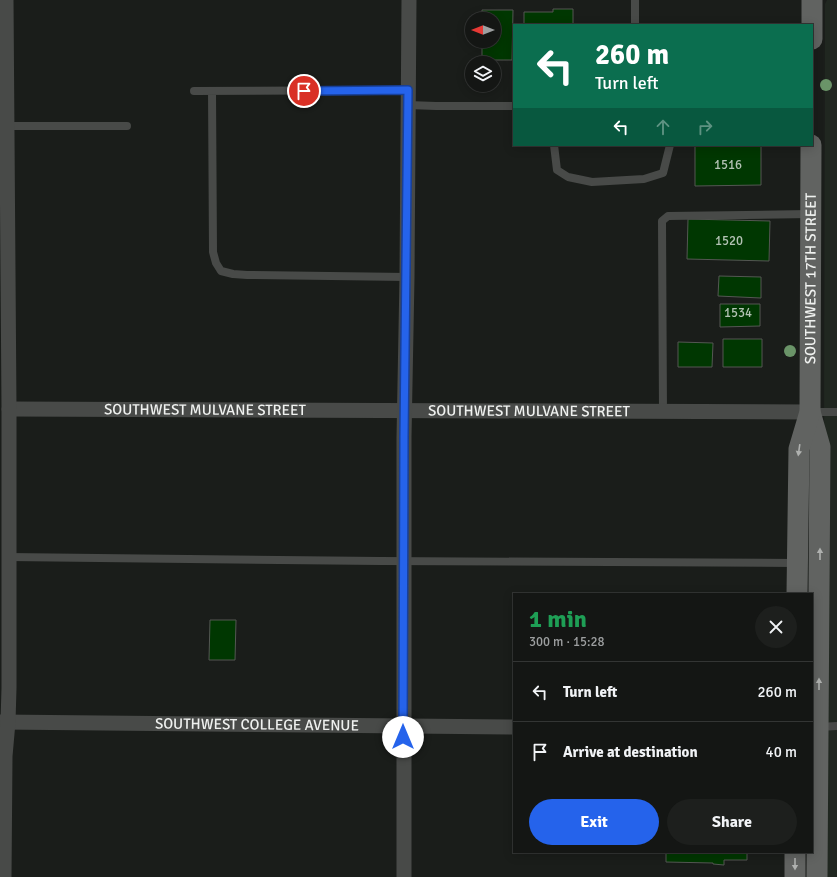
<!DOCTYPE html>
<html lang="en">
<head>
<meta charset="utf-8">
<style>
  :root { --surface:#141614; --page:#1d1f1d; --text:#f1f3f6; --muted:#9d9fa0; --line:#333534; --accent:#2563eb }
  body { margin:0; font-family:Signika,sans-serif; background:var(--page); color:var(--text); height:100vh; display:flex; flex-direction:column; font-size:15px; white-space:nowrap }
  * { box-sizing:border-box; margin:0 }
  p { font-size:13px; color:var(--muted) }
  .icon { flex:none; width:22px; height:22px; fill:none; stroke:currentColor; stroke-width:2; stroke-linecap:round; stroke-linejoin:round }
  .map { position:relative; flex:1; overflow:hidden }
  .sheet { position:absolute; left:513px; top:593px; width:300px; height:260px; display:flex; flex-direction:column; background:var(--surface); border-radius:0px; box-shadow:0 2px 10px #0003,0 0 0 1px var(--line) }
  .sheet>* { flex:none }
  .top-card { position:absolute; left:513px; top:24px; width:300px; height:122px; border-radius:0px; box-shadow:0 2px 10px #0003,0 0 0 1px var(--line); background:#0b6e4f; color:#fff; overflow:hidden }
  .needle { width:26px; rotate:270deg }
  .fabs { position:absolute; left:465px; top:12px; display:grid; gap:8px }
  .fabs a { display:grid; place-items:center; width:36px; height:36px; border-radius:50%; background:var(--surface); box-shadow:0 2px 10px #0003,0 0 0 1px var(--line); font-size:20px }
  .pin { position:absolute; display:grid; place-items:center; width:34px; height:34px; color:#fff; margin:-17px; border:2px solid #fff; border-radius:50%; box-shadow:0 1px 4px #0007 }
  .me { position:absolute; width:44px; margin:-22px; rotate:0deg; stroke-linejoin:round; filter:drop-shadow(0 0 3px #0008) }
  .turn { display:flex; align-items:center; gap:14px; height:84px; padding:0 16px; font-size:18px }
  .turn .icon { width:52px; height:52px; stroke-width:2.5 }
  .turn b { display:block; font-size:28px; line-height:34px }
  .lanes { display:flex; align-items:center; height:38px; padding:0 16px; background:#0003; justify-content:center; gap:20px; direction:ltr }
  .lanes .off { opacity:.35 }
  .round { display:grid; place-items:center; flex:none; width:42px; height:42px; border-radius:21px; background:var(--page) }
  .summary { display:flex; align-items:center; justify-content:space-between; height:68px; padding:0 16px }
  h1 { font-size:24px; font-weight:800; line-height:30px; color:#1e9e55 }
  .button { display:flex; gap:8px; margin-top:auto; padding:8px 16px }
  .button a { flex:1; height:46px; border-radius:24px; background:var(--accent); color:#fff; font-size:16px; font-weight:800; line-height:46px; text-align:center }
  .button a+a { background:var(--page); color:var(--text) }
  ul { padding:0; list-style:none }
  li { display:flex; align-items:center; gap:12px; height:60px; padding:0 16px; border-top:1px solid var(--line) }
  li div { flex:1 }
  li b { display:block; font-size:15px }
  li em { font-style:normal }
  .map>svg:first-child { display:block }
</style>
</head>
<body>
<div class="map">
<svg width="837" height="877" viewBox="0 0 837 877">
  <rect width="100%" height="100%" fill="#1a1d1a"/>
  <path fill="#202720" d="M827,0h10v877h-14l2,-873z"/>
  <path fill="#003701" stroke="#545753" d="M553,9h20v16h-49v-13h29z
    M482,10h31l-1,50h-30v-19h12v-22h-12z
    M695,145h66v40l-66,1z
    M688,219l82,2 -1,40 -82,-2z
    M719,276l42,1v21l-43,-2z
    M720,304h40v22l-40,1z
    M723,339h39v28h-39z
    M678,342l35,1 -1,24h-34z
    M210,620h26l-1,40h-26z
    M666,852h81v8h-23v5l-11,-1v-1l-47,-1z"/>
  <g fill="none" stroke-linecap="round" stroke-linejoin="round">
    <path stroke="#484a48" stroke-width="8" d="M635,0v25
      M194,91l214,-1
      M212,91l1,161 3,11 5,8 12,3 14,1 160,2
      M408,105l28,1h78
      M7,126h120
      M554,145l3,25 11,7 24,5 52,-3 19,-6 7,-28
      M663,412l-1,-191 6,-5 142,-2
      M810,412h27
      M8,557l372,4 416,2
      M819,727l18,-1"/>
    <g stroke="#484a48" stroke-width="15">
      <path id="s1" d="M9,409l801,3"/>
      <path id="s2" d="M0,722l514,5"/>
      <path d="M4,877l1,-121 3,-34 1,-34v-279l-3,-409"/>
      <path d="M404,877v-440l3,-160 2,-277"/>
    </g>
    <g stroke="#616361" stroke-width="21">
      <path d="M812,39v-39"/>
      <path d="M810,412l10,35 -3,430"/>
      <path id="s3" d="M797,594l2,-145 11,-37 1,-267"/>
      <path d="M795,852v25"/>
    </g>
  </g>
  <g fill="#6a9468">
    <circle cx="826" cy="85" r="6"/>
    <circle cx="790" cy="351" r="6"/>
  </g>
  <defs><path id="oneway-solid" d="M-6-.8H1V-3.2L6.5 0L1 3.2V.8H-6Z"/></defs>
  <g fill="#afb1af">
    <use href="#oneway-solid" transform="translate(799 450) rotate(98)"/>
    <use href="#oneway-solid" transform="translate(820 554) rotate(-90)"/>
    <use href="#oneway-solid" transform="translate(819 684) rotate(-90)"/>
    <use href="#oneway-solid" transform="translate(795 864) rotate(90)"/>
  </g>
  <g fill="none" stroke-linecap="round" stroke-linejoin="round">
    <defs>
      <path id="route" d="M304,91l104,-1 -4,347 -1,300"/>
    </defs>
    <use href="#route" stroke="#184099" stroke-width="10"/>
    <use href="#route" stroke="#2563eb" stroke-width="7"/>
  </g>
  <g text-anchor="middle" dominant-baseline="central" stroke-width="4" stroke-linejoin="round" paint-order="stroke">
    <g font-size="13" fill="#b3c2b4">
      <text x="728" y="165">1516</text>
      <text x="729" y="241">1520</text>
      <text x="738" y="313">1534</text>
    </g>
    <g font-size="15" fill="#eff1ef" stroke="#1a1d1a">
      <text stroke="none"><textPath href="#s3" startOffset="317">SOUTHWEST 17TH STREET</textPath></text>
      <text stroke="none"><textPath href="#s1" startOffset="196">SOUTHWEST MULVANE STREET</textPath></text>
      <text stroke="none"><textPath href="#s1" startOffset="520">SOUTHWEST MULVANE STREET</textPath></text>
      <text stroke="none"><textPath href="#s2" startOffset="257">SOUTHWEST COLLEGE AVENUE</textPath></text>
    </g>
  </g>
</svg>
<div class="fabs">
<a><svg class="needle" viewBox="-14 -14 28 28"><path d="M0-13l5 13h-10z" fill="#e53935"/><path d="M0 13l5-13h-10z" fill="#9d9fa0"/></svg></a>
<a><svg class="icon" aria-label="layers" viewBox="0 0 24 24"><path d="M12 4l9 5-9 5-9-5zM3 14l9 5 9-5"/></svg></a>
</div>
<div class="pin" style="left:304px;top:91px;background:#d93025"><svg class="icon" aria-label="arrive" viewBox="0 0 24 24"><path d="M6 21V4h12l-3 4 3 4H6"/></svg></div>
<svg class="me" style="left:403px;top:737px" viewBox="-20 -20 40 40"><circle r="19" fill="#fff"/><path d="M0-13L10 11 0 6-10 11z" fill="#2563eb"/></svg>
<div class="top-card">
<div class="turn"><svg class="icon" aria-label="left" viewBox="0 0 24 24"><path d="M17 20v-9H6M10 6l-5 5 5 5"/></svg><div><b>260 m</b>Turn left</div></div>
<div class="lanes"><svg class="icon" aria-label="left" viewBox="0 0 24 24"><path d="M17 20v-9H6M10 6l-5 5 5 5"/></svg><svg class="icon off" aria-label="ahead" viewBox="0 0 24 24"><path d="M12 20V5M6 11l6-6 6 6"/></svg><svg class="icon off" aria-label="right" viewBox="0 0 24 24"><path d="M7 20v-9h11M14 6l5 5-5 5"/></svg></div>
</div>
<section class="sheet">
<div class="summary"><div><h1>1 min</h1><p>300 m · 15:28</p></div><a class="round"><svg class="icon" aria-label="close" viewBox="0 0 24 24"><path d="M6 6l12 12M18 6L6 18"/></svg></a></div>
<ul>
<li><svg class="icon" aria-label="left" viewBox="0 0 24 24"><path d="M17 20v-9H6M10 6l-5 5 5 5"/></svg><div><b>Turn left</b></div><em>260 m</em></li>
<li><svg class="icon" aria-label="arrive" viewBox="0 0 24 24"><path d="M6 21V4h12l-3 4 3 4H6"/></svg><div><b>Arrive at destination</b></div><em>40 m</em></li>
</ul>
<div class="button"><a>Exit</a><a>Share</a></div>
</section>
</div>
</body>
</html>
